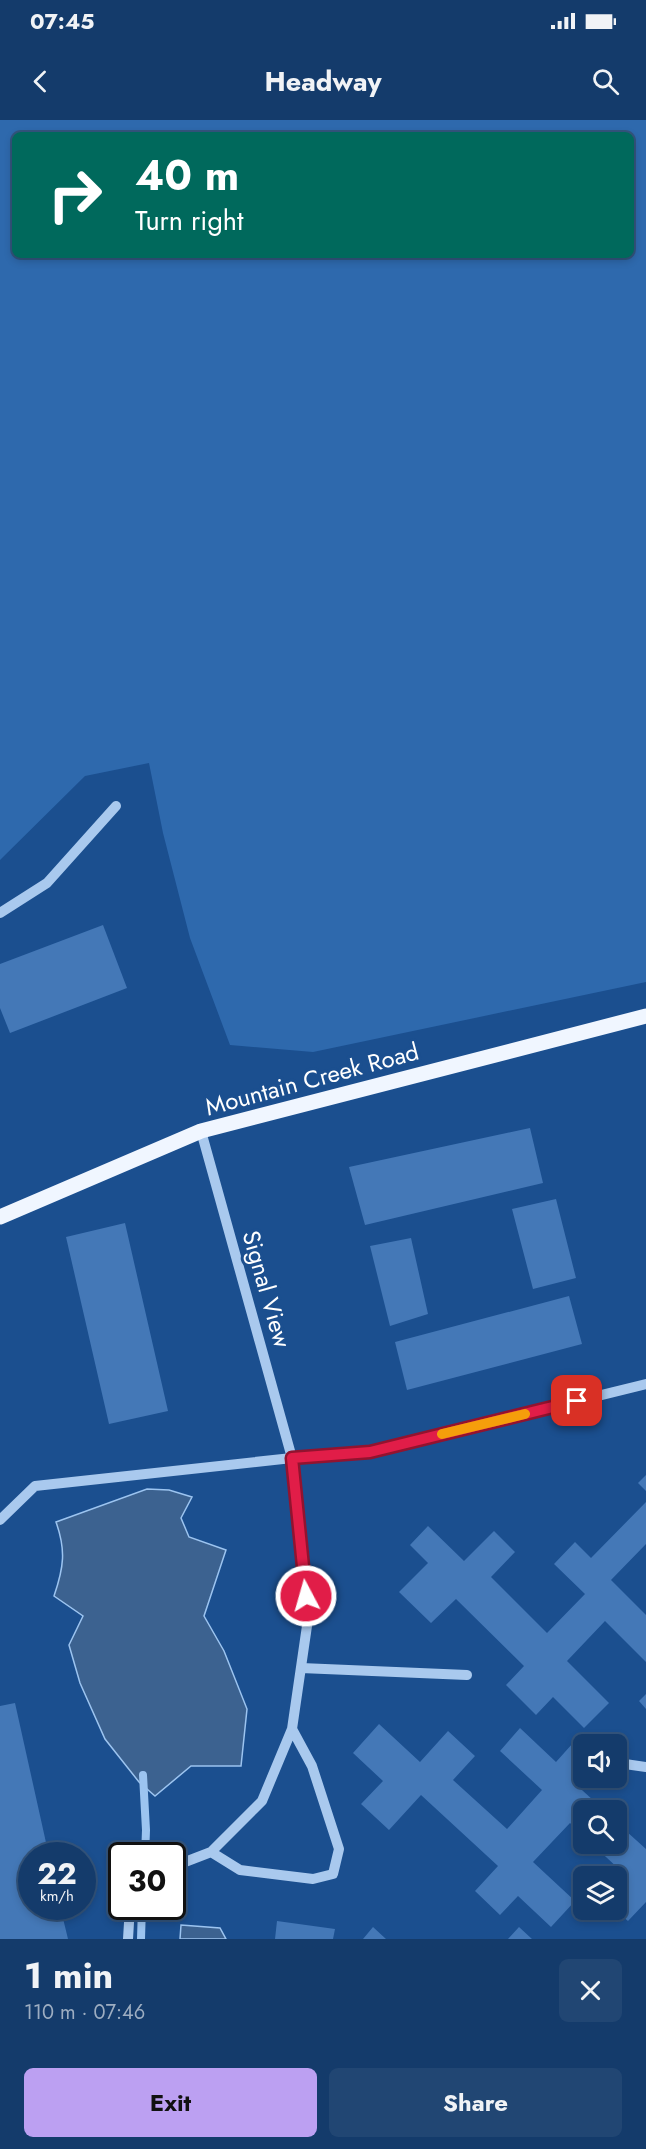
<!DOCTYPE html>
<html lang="en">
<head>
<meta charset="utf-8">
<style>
  :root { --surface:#143b6b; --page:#214673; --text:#f1f3f6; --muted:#9dadc1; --line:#33557e; --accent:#bca0f2 }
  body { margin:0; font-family:Jost,sans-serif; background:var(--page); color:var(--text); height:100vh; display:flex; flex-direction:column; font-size:22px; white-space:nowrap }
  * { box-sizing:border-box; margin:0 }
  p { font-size:20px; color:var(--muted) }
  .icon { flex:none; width:33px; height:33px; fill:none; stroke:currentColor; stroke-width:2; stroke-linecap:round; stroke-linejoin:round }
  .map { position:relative; height:1819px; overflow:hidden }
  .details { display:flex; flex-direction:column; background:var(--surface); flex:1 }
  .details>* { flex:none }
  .banner { position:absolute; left:12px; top:12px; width:622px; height:126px; border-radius:9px; box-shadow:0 3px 9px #0003,0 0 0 2px var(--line); background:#00695c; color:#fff; overflow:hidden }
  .tools { position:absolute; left:573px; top:1614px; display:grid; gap:12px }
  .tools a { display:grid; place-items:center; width:54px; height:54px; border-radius:9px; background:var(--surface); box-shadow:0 3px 9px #0003,0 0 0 2px var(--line); font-size:30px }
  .speed { position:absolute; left:18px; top:1722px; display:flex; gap:12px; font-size:30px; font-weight:700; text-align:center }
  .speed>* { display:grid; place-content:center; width:78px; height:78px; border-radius:50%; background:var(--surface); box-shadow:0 3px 9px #0003,0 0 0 2px var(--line); line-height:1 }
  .speed small { font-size:15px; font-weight:400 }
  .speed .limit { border:3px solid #111; border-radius:9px; background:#fff; color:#111 }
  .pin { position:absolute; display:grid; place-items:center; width:51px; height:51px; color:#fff; margin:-26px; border-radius:12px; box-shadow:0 3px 9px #0006 }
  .me { position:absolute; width:66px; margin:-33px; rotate:354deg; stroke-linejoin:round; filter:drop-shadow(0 0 4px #0008) }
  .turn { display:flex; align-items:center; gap:21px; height:126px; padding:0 24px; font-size:27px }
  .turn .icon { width:78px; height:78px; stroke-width:2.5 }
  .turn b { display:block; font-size:42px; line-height:51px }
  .round { display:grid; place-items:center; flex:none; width:63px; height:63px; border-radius:9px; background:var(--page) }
  .summary { display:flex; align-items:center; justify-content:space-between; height:102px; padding:0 24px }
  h1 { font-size:36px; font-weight:700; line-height:45px }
  .button { display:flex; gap:12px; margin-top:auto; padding:12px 24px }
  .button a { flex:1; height:69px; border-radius:9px; background:var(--accent); color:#111; font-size:24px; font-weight:700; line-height:69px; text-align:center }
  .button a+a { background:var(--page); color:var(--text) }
  .status { display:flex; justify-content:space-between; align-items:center; height:42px; padding:0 30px; background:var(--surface); direction:ltr }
  .status svg { height:16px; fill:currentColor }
  header { display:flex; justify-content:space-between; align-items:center; height:78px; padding:0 24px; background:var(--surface); font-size:27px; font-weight:700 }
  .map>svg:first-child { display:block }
</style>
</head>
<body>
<div class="status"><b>07:45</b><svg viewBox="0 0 49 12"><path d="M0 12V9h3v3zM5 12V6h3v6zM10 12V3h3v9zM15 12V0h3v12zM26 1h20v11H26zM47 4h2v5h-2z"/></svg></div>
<header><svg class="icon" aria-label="back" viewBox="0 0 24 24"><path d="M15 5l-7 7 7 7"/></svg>Headway<svg class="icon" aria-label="search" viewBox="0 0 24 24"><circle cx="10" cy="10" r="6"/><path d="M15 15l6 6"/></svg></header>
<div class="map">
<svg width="646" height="1819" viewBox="0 0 646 1819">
  <rect width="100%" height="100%" fill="#1b4f8f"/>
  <path fill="#2e69ad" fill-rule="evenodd" d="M0,0h646v862l-333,70 -83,-7 -40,-107 -27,-105 -14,-70 -64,13 -85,84zM15,15h617v120h-617z"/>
  <path fill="#3c6290" stroke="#9cc4f0" stroke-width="1.5" d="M147,1369l22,1 23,7 -11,21 8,19 37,13 -22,66 20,35 23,58 -6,57h-50l-36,30 -16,-14 -34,-43 -25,-56 -11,-38 14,-29 -29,-20c10,-29 12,-46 2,-74z
    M181,1805l39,3 6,11h-46z"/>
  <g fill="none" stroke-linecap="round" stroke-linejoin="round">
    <path stroke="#9cc4f0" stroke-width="8" d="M143,1655l3,55 -1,26
      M141,1819l1,-33"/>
  </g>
  <path fill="#4478b7" d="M103,805l24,63 -117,45 -10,-25v-44z
    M530,1008l13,55 -178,42 -16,-58z
    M556,1079l20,79 -43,11 -21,-80z
    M125,1103l43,188 -59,13 -43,-187z
    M411,1118l17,76 -38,12 -20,-80z
    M569,1176l13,48 -175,46 -12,-48z
    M646,1355v16l-8,-8z
    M646,1382v42l-35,36 35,35v47l-41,-41 -38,40 42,42 -25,25 -31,-31 -17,18 -30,-30 18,-19 -68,-67 -25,24 -32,-31 29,-29 -18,-18 18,-19 36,35 30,-30 21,21 -24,25 56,56 38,-39 -31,-30 21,-22 16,16z
    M646,1574v15l-7,-8z
    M15,1583l34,153h-17v50h28l8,33h-68v-233z
    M379,1604l41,38 28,-31 27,25 -22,24 54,49 35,-39 -42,-39 20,-23 36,34 17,-19 11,10v16l-12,12 32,29h-20v26l-14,-13 -37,39 42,39 -24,26 -33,-31 -18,19 -25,-24 23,-25 -77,-71 -32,35 -28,-26 22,-23 -30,-28z
    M616,1702l30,27v53l-18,19 -12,-10v-35h-2l6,-6 -28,-26h24z
    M277,1801l58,8 -2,10h-58z
    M373,1807l13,12h-23z
    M519,1807l13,12h-24z"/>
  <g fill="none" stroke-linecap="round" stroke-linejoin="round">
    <path stroke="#a9c9ee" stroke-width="10" d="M0,793l47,-30 69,-77
      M0,1400l35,-34 257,-28 78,-6 276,-68
      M301,1548l166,7
      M625,1644l21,3
      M211,1732l29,18 73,9 20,-5 6,-25 -27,-83 -20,-37
      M172,1747l39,-15 51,-51 30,-72 16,-110 -16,-161 -91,-327
      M128,1819l2,-33"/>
    <path stroke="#f0f6ff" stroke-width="15" d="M0,1097l201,-86 445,-115"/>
  </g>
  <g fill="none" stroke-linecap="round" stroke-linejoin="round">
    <defs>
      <path id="route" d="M306,1476l-14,-138 78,-6 207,-51"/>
    </defs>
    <use href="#route" stroke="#92132f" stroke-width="15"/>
    <use href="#route" stroke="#e11d48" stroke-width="10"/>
    <path stroke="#f59e0b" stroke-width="10" d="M442,1314l83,-20"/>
  </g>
  <g text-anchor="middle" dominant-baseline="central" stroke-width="6" stroke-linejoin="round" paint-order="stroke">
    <g font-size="24" fill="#fff" stroke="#1b4f8f">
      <text transform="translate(312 959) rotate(-15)">Mountain Creek Road</text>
      <text transform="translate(267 1169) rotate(74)">Signal View</text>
    </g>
  </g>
</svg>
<div class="tools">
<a><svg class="icon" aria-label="sound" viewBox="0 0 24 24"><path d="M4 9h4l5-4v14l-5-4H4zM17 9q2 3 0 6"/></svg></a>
<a><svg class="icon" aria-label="search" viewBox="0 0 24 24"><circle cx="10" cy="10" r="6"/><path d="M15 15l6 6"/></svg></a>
<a><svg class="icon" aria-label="layers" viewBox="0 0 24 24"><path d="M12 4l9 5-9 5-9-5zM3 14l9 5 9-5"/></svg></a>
</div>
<div class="speed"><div>22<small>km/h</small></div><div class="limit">30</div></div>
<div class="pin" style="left:577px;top:1281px;background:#d93025"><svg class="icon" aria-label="arrive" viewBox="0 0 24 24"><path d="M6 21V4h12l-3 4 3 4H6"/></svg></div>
<svg class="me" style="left:306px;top:1476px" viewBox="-20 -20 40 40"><circle r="17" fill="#e11d48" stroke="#fff" stroke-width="3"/><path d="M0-11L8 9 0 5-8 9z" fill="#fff"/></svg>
<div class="banner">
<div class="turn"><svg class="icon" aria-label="right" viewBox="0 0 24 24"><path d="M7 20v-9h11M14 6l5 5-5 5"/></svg><div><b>40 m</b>Turn right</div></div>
</div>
</div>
<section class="details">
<div class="summary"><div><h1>1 min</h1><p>110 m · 07:46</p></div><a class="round"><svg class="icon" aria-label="close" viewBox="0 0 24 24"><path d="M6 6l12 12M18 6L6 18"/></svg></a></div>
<div class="button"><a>Exit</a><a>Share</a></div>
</section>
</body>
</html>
